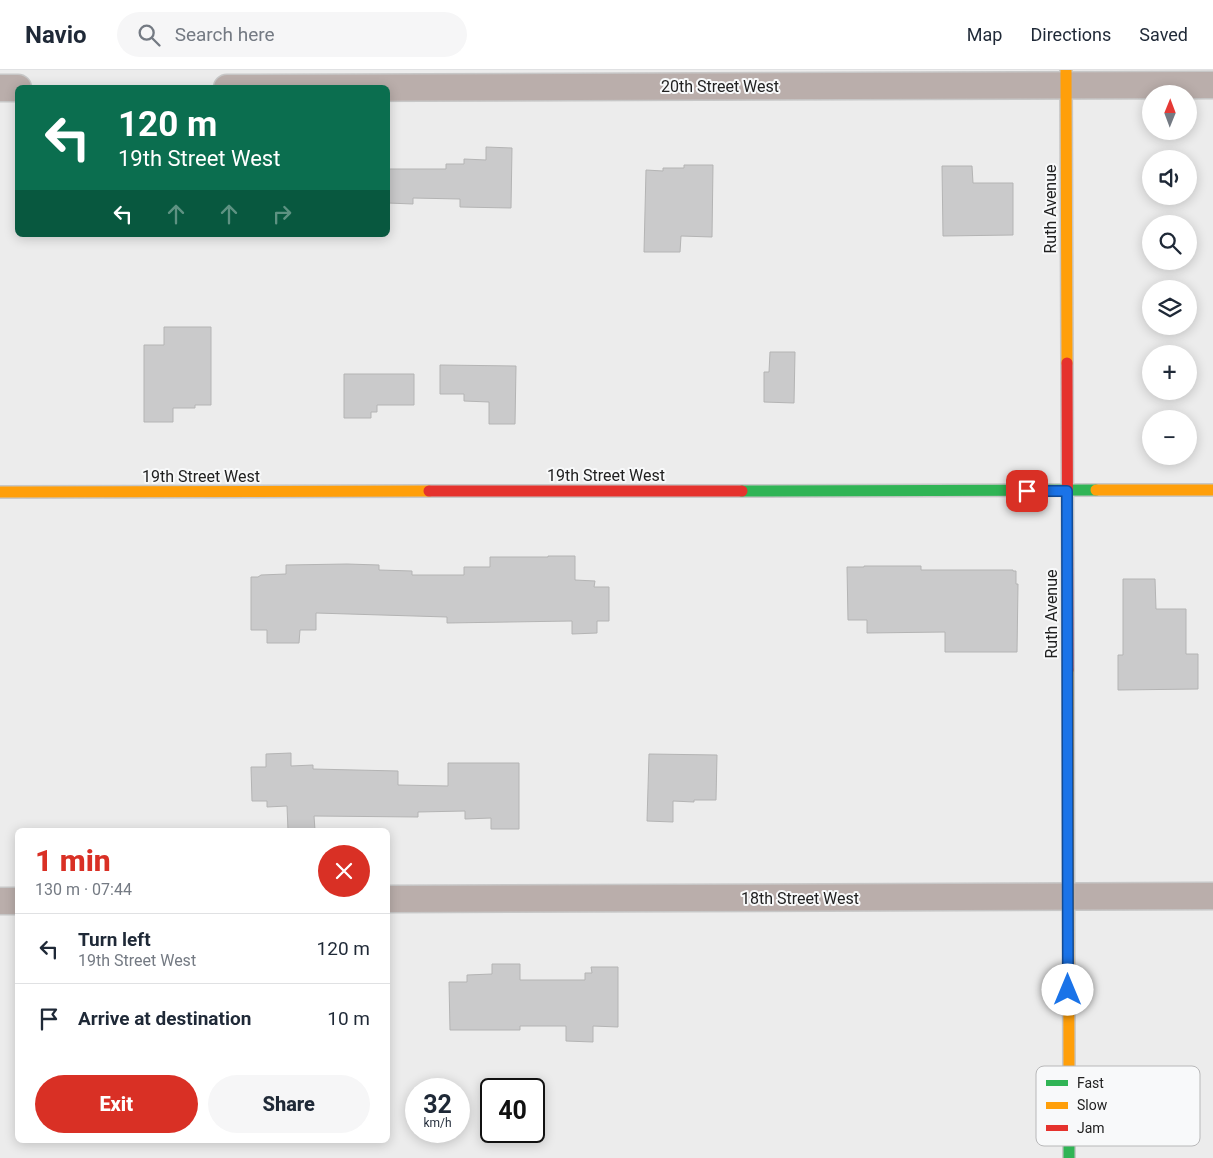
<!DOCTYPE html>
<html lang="en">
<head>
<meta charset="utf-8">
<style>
  :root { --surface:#fff; --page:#f6f6f7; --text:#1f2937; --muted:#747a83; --line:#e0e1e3; --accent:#d93025 }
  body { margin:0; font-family:Roboto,sans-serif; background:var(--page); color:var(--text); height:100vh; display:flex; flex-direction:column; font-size:19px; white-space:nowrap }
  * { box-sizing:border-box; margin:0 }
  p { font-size:16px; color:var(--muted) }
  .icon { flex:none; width:28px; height:28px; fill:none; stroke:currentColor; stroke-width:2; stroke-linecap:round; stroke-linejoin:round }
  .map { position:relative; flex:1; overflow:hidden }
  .sheet { position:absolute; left:15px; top:758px; width:375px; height:315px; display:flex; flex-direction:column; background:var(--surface); border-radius:8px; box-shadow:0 2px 12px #0003 }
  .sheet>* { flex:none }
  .banner { position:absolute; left:15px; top:15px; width:375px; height:152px; border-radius:8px; box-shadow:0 2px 12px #0003; background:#0b6e4f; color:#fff; overflow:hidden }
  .needle { width:32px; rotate:1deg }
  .controls { position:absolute; left:1142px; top:15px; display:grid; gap:10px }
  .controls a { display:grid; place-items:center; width:55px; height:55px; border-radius:50%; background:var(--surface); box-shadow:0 2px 12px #0003; font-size:25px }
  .speed { position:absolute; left:405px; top:1008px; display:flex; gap:10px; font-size:25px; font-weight:700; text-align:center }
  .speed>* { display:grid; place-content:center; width:65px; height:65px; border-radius:50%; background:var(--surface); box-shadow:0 2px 12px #0003; line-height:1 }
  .speed small { font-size:12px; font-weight:400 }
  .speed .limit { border:2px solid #111; border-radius:8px; background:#fff; color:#111 }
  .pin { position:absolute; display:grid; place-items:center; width:42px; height:42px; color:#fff; margin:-21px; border-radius:10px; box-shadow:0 2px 8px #0006 }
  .me { position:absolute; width:55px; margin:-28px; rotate:0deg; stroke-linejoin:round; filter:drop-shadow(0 0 4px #0008) }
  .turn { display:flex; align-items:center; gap:18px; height:105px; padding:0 20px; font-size:22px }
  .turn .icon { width:65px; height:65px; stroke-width:2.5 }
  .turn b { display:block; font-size:35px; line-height:42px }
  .lanes { display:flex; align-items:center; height:48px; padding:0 20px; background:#0003; justify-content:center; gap:25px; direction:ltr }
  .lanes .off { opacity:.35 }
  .round { display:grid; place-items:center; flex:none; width:52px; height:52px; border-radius:26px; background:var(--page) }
  .summary { display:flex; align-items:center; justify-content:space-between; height:85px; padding:0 20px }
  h1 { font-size:30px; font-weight:800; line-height:38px; color:var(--accent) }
  .button { display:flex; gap:10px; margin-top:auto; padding:10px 20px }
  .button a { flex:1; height:58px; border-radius:30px; background:var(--accent); color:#fff; font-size:20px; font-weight:800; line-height:58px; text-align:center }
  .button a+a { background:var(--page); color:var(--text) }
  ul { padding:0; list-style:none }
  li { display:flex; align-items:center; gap:15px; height:70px; padding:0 20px; border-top:1px solid var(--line) }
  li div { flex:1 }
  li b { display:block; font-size:19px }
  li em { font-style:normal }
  header { display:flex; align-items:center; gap:30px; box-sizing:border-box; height:70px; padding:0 25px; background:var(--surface); border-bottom:1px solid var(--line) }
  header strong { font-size:24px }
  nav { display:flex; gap:28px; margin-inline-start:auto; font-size:18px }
  .search { width:350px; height:45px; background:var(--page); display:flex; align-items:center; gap:12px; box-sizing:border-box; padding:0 18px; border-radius:28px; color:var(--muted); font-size:19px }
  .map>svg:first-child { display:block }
</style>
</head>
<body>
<header>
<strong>Navio</strong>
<div class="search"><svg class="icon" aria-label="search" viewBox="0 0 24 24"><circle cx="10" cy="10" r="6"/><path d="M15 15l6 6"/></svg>Search here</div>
<nav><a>Map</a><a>Directions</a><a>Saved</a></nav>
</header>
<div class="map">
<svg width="1213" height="1088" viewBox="0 0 1213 1088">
  <rect width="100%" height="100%" fill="#ececec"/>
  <path fill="#cacacb" stroke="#b4b4b4" d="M486,77l26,1 -1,60 -51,-1v-8l-47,-1v6l-25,-1v-34h58v-5h18v-5l22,1z
    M684,95h29l-1,72 -31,-1 -1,16h-36l2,-82 17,1v-3h21z
    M942,96h30l1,17h40v52l-70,1z
    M164,257h47v78h-16v3h-22v14h-29v-77h20z
    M770,282h25l-1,51 -30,-1v-30h5z
    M440,295l76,1 -1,58h-26v-22l-25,-1v-7h-24z
    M344,304h70v31h-37v7h-6v6h-27z
    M548,486h27v24l20,1 -1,6h15v34h-12v12l-25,1v-13l-125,2v-6l-131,-4v17h-16l-1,13h-32v-13h-16v-53h7l3,-2 25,-1v-9l61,-1 32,1v5l33,1v4h52v-8h26v-10h58z
    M864,496h57v4h92v1h3v13h2l-1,68h-72v-20l-78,1v-13h-19l-1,-53h17z
    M1123,509h32l1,30h30v45h12v35l-80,1v-35h5z
    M291,683v13l22,-1v4l85,2v14l50,1v-23h71v66h-28v-11l-26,1v-8l-47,1v5l-104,-1 1,14h-27l-1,-24 -20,1v-6h-15l-1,-34h15v-13z
    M649,684l68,1 -1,45h-22v2l-21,-1v21l-26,-1z
    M492,894h28v16h65v-7h7l-1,-6h27v60l-25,-1v16l-27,-1v-15h-46v4h-70l-1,-48h18v-7l25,-1z"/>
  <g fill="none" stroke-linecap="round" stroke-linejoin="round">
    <defs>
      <path id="street" d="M0,18h18
        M227,18l986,-3
        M388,829l825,-3
        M0,831h18"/>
      <path id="fast" d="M742,421l354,-1
        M1069,1011v77"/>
      <path id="slow" d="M1066,0l1,293
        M1096,420h117
        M0,422l429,-1
        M1068,600l1,411"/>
      <path id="jam" d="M1067,293l1,307
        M429,421h313"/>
    </defs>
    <use href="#street" stroke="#c7c7c7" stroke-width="29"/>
    <use href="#fast" stroke="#c7c7c7" stroke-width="14"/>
    <use href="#slow" stroke="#c7c7c7" stroke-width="14"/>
    <use href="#jam" stroke="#c7c7c7" stroke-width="14"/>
    <use href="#street" stroke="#baaeab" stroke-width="26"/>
    <use href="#fast" stroke="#30b455" stroke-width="11"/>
    <use href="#slow" stroke="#ff9f0a" stroke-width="11"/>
    <use href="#jam" stroke="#e5322d" stroke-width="11"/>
  </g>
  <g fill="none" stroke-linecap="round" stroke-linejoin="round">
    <defs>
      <path id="route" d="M1027,421h40l1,499"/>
    </defs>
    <use href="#route" stroke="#114b97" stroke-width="12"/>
    <use href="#route" stroke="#1a73e8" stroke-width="9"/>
  </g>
  <g text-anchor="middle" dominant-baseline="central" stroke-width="4" stroke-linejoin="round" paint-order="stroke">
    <g font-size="16" fill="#212121" stroke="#f8f9fa">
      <text x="720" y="16">20th Street West</text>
      <text transform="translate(1050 139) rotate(-90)">Ruth Avenue</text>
      <text x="606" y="405">19th Street West</text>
      <text x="201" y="406">19th Street West</text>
      <text transform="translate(1051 544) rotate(-90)">Ruth Avenue</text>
      <text x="800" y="828">18th Street West</text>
    </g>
  </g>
  <rect x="1036" y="996" width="164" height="80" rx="8" fill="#f8f9fa" stroke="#b8b8b9" stroke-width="1"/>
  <rect x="1046" y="1010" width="22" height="6" fill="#30b455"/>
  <rect x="1046" y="1032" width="22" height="7" fill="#ff9f0a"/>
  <rect x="1046" y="1055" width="22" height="6" fill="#e5322d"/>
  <g font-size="14" fill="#212121">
    <text x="1077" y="1018">Fast</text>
    <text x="1077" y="1040">Slow</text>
    <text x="1077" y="1063">Jam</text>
  </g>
</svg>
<div class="controls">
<a><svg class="needle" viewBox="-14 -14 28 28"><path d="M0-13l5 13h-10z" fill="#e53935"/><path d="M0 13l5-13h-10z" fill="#747a83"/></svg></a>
<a><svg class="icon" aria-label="sound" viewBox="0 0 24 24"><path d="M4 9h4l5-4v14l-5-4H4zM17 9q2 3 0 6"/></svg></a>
<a><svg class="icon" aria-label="search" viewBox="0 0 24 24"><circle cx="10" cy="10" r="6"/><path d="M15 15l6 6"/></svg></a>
<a><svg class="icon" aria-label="layers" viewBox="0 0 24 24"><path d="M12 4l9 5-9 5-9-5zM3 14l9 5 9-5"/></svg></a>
<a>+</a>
<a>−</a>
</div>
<div class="speed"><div>32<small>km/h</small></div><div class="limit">40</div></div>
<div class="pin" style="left:1027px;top:421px;background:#d93025"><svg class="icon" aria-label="arrive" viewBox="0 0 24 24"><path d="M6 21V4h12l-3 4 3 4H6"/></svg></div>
<svg class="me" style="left:1068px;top:920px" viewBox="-20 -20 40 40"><circle r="19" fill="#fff"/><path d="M0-13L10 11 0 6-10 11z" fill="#1a73e8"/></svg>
<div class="banner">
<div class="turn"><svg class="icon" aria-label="left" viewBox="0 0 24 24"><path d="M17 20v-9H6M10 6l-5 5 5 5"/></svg><div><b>120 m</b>19th Street West</div></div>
<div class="lanes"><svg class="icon" aria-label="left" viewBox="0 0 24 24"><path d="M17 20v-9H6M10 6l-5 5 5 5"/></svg><svg class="icon off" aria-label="ahead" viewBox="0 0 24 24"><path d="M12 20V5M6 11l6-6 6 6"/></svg><svg class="icon off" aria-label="ahead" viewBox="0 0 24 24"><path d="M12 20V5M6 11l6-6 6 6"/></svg><svg class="icon off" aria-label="right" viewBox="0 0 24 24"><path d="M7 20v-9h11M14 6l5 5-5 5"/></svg></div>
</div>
<section class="sheet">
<div class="summary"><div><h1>1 min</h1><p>130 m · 07:44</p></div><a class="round" style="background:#d93025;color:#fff"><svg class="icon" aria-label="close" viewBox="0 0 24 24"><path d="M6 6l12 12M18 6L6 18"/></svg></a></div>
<ul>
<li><svg class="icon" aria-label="left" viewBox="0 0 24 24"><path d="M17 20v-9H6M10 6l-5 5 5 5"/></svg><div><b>Turn left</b><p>19th Street West</p></div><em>120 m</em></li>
<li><svg class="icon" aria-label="arrive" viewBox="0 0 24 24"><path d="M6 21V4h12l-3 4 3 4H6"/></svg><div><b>Arrive at destination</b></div><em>10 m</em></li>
</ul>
<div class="button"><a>Exit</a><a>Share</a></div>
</section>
</div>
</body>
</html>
